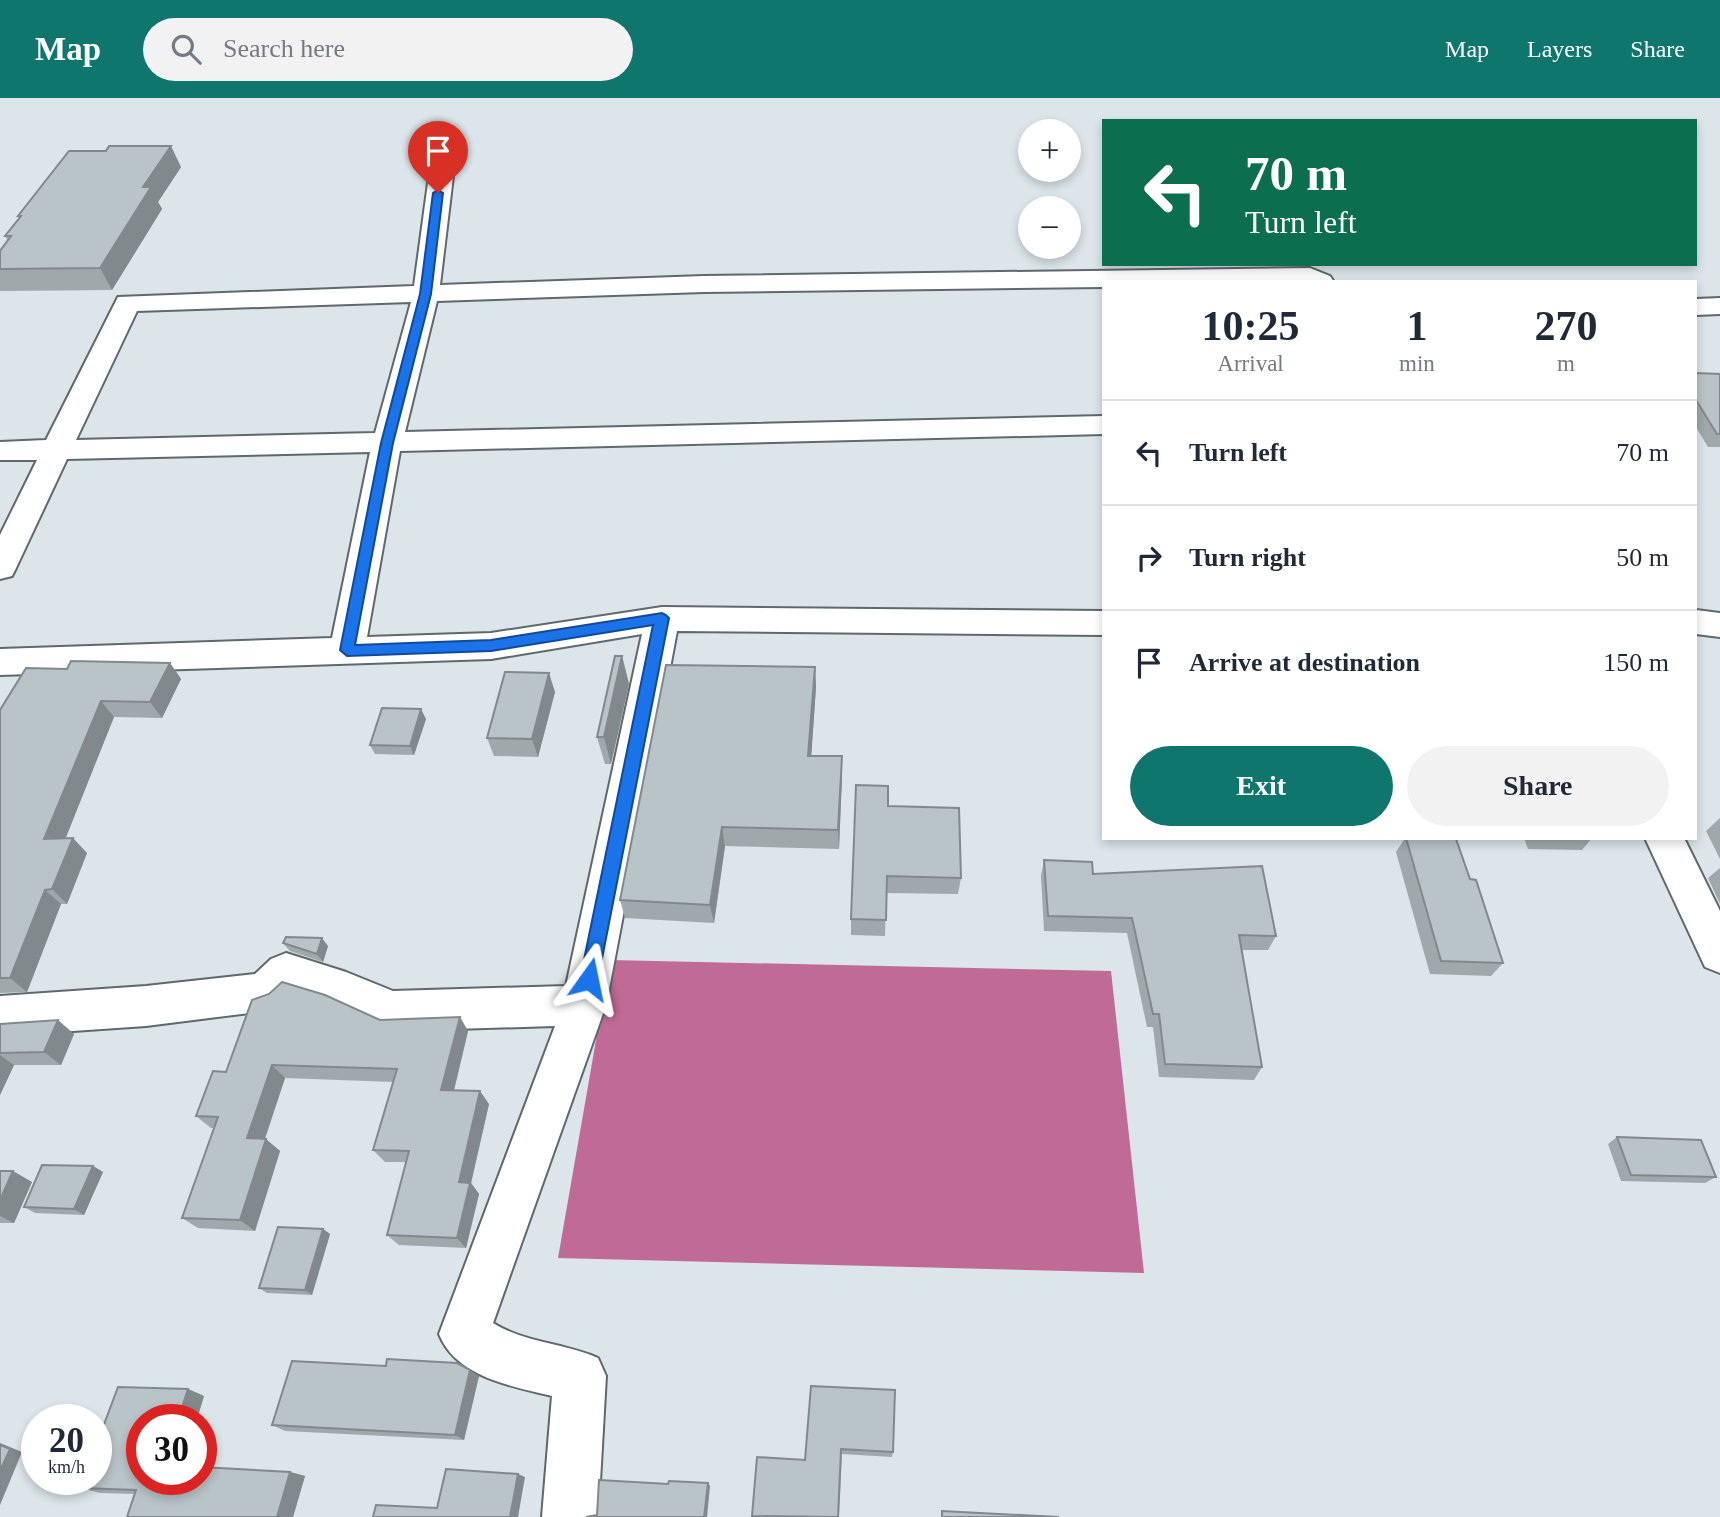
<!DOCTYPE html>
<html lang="en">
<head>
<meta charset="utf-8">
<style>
  :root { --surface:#fff; --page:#f2f2f3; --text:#1f2937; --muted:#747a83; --line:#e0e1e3; --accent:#0f766e }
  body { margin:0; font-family:"Times New Roman",serif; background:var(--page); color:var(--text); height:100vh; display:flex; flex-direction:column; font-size:26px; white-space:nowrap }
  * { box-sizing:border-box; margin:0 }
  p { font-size:23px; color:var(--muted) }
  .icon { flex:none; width:38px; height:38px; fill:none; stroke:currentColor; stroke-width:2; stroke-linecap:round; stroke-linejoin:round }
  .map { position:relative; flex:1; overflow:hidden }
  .drawer { position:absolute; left:1102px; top:182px; width:595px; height:560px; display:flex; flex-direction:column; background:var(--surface); border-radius:0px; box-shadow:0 4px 10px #0003 }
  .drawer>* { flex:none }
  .hud { position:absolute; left:1102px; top:21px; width:595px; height:147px; border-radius:0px; box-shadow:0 4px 10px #0003; background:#0b6e4f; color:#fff; overflow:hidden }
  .fabs { position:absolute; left:1018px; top:21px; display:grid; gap:14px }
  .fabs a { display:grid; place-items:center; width:63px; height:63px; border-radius:50%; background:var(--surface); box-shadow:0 4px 10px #0003; font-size:35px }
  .speed { position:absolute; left:21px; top:1306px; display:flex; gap:14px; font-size:35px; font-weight:700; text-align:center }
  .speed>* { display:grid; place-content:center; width:91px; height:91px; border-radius:50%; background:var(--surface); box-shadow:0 4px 10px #0003; line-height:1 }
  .speed small { font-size:18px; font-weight:400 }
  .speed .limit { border:10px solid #d22; background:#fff; color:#111 }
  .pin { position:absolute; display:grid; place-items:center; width:60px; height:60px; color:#fff; margin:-72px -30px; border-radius:50% 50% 50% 0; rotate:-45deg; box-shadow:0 0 7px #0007 }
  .pin .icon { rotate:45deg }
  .me { position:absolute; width:77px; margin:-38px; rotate:12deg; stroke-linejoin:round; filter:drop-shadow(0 0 5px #0008) }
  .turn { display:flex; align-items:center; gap:24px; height:147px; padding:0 28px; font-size:32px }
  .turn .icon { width:91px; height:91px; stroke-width:2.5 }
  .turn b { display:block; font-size:49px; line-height:60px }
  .eta { display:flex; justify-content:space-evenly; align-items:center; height:119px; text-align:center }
  .eta b { font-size:42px; font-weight:600; line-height:49px }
  .button { display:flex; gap:14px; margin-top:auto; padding:14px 28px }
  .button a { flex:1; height:80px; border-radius:42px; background:var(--accent); color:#fff; font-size:28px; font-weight:600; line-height:80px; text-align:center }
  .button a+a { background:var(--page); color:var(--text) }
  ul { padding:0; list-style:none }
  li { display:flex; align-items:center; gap:21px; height:105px; padding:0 28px; border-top:2px solid var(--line) }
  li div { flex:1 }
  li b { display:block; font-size:26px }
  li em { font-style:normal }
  header { display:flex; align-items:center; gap:42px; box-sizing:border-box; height:98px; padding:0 35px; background:var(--accent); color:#fff }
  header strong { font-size:33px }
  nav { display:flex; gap:38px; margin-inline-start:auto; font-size:24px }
  .search { width:490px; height:63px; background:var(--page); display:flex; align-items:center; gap:18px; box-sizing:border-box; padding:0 24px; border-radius:38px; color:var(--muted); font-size:26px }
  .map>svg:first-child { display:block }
</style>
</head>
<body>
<header>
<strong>Map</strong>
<div class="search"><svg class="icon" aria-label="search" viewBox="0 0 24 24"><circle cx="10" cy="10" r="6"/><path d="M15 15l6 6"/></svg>Search here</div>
<nav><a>Map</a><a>Layers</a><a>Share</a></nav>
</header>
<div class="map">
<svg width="1720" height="1419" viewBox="0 0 1720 1419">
  <rect width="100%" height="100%" fill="#dbe5ea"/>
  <path fill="#c06b95" d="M610,862l501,11 33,302 -586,-15z"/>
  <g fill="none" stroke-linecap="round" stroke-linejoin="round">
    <defs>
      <path id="street" d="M442,63l8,2 4,5 -14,117 264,-9 606,-8 20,8 4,6h-230v5l-400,5 -267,9 -32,131 699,-16v18l-704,17 -33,186 124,-4 171,-26 442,4v24l-427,-4 -71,374 -113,318c32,20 71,20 105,35l8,18 -8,141h-56l10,-121c-41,-10 -96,-19 -113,-62l116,-308 -164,5 -54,-24 -44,-14 -13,13 -15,5 -119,15 -146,10v-40l146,-10 109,-12 16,-15 15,-6 60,19 47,19 173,-5 76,-352 -151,25 -491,16v-26l332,-11 38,-186 -303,7 -51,109 -4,8 -12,3v-44l37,-75h-37v-18l46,-2 72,-143 296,-11 16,-118 4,-5zM411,204l-36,131 -299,7 61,-129z
        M1720,200v16l-24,1v-16z
        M1696,512l24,3v24l-24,-3z
        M1645,740h39l36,73v62l-15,-6z"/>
    </defs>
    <use href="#street" stroke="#5f686c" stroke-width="4"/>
    <use href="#street" fill="#fff" fill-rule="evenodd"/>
  </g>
  <path fill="#9fa9ac" d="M181,69l-23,35 4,7 -50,81 -112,1v-40l8,-10 -3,-5 14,-18 -1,-2z
    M1696,275l24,1v73h-12l-12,-20z
    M622,558l7,28 -18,80h-6l-8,-27z
    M170,565l11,16 -19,39 -48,-1 -49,121 22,15 -20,51h-6l-34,88 -27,1v-283l67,-41z
    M815,569l1,20 -5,69 31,20 -3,73 -114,-3 -11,77 -89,-5 -5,-18z
    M555,594l-17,65 -44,-1 -7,-18z
    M426,621l-12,36 -39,-1 -5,-9z
    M888,708l73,72 -3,16 -72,-1 -1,43 -34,-1v-16z
    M1720,720v41l-14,-28z
    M1405,740l51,1 14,40 33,84 -12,13 -61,-2 -34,-122z
    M1524,740h68l-10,12 -54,-1z
    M1044,762l49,14 183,62 -8,14h-27l21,117 -8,13 -95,-3 -6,-50h-6l-20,-94 -83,-2 -3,-55z
    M1720,770v36l-12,-26z
    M283,845l45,3 -5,16 -33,-11z
    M380,922l88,11 -14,59 35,14 -18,79 8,11 -13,54 -67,-3 -12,-10 19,-73h-21l-12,-12 20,-68 -108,-4 -20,61 15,12 -25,80 -57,-3 -16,-10 32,-90h-3l-15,-12 30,-44z
    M0,926l74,10 -13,31h-47l-14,30z
    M1617,1039l99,40 -11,6 -84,-2 -13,-37z
    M93,1068l10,6 -19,43 -49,-2 -11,-6z
    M0,1073l32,11 -18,41h-14z
    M323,1131l7,5 -18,61 -45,-2 -8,-5z
    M386,1268l93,10 -15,64 -179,-9 -13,-6z
    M811,1288l82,66 -1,5 -50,-3 -3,63h-87l53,-57z
    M118,1289l70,2 16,7 -7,23h-55v60h59v-12l89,5 15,4 -12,41h-166l8,-23 -35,-1 -19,-5 3,-9h12v-33z"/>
  <path fill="#82898c" d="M171,48l10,21 -23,35 4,7 -50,81 -12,-22 43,-81z
    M622,558l7,28 -18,80 -7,-27z
    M170,565l11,16 -19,39 -12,-16z
    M815,569l1,20 -6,88 -2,-19z
    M549,575l6,19 -17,65 -6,-18z
    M101,603l13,16 -55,138 -15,-16z
    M421,611l5,10 -12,36 -4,-9z
    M842,658v20l-3,73 -1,-19z
    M722,729l3,19 -11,77 -4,-18z
    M73,740l14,15 -20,51 -15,-15z
    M45,792l16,14 -34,88 -17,-14z
    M322,840l6,8 -5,16 -6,-8z
    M460,919l8,14 -17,72 -10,-13z
    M58,922l16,14 -13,31 -17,-13z
    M0,957l14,10 -14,30z
    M272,967l13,13 -24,72 -14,-12z
    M480,993l9,13 -18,79 8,11 -13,54 -9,-10 2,-56z
    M266,1041l14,12 -25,80 -15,-11z
    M93,1068l10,6 -19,43 -10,-6z
    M13,1073l19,11 -18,41 -14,-7v-16z
    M323,1131l7,5 -18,61 -7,-5z
    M470,1272l9,6 -15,64 -9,-5z
    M188,1291l16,7 -7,23h-19z
    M0,1345l22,9 -22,53z
    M201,1351l4,2 -4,10z
    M290,1374l15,4 -12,41h-16z
    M518,1376l7,3 -7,40h-8z
    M708,1385l2,3 -3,31h-3z"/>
  <path fill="#b9c4c8" stroke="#82898c" stroke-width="2" d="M109,48h62l-28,41h8l-51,81 -100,1v-18l11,-15h-6l16,-20h-3l51,-65h37z
    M1696,275l24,1v60h-3l-21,-34z
    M615,558h7l-18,81h-7z
    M71,563l99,2 -20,39 -49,-1 -57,138 29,-1 -21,51 -7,1 -35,88h-10v-268l26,-42 41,1z
    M666,567l149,2 -7,89h34l-4,74 -116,-3 -12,78 -90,-5z
    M505,574l44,1 -17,66 -45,-1z
    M382,610l39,1 -11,37 -40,-1z
    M856,687l32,1v20l71,2 2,70 -74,-2 -1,44 -35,-1z
    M1406,740l50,1 14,40 6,1 27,83 -62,-2z
    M1044,762l48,2 1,12 169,-8 14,70 -37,-1 23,132 -97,-3 -6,-50h-6l-21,-96 -84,-2z
    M286,839l36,1 -5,16 -34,-11z
    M282,884l43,13 55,25 80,-3 -19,73 39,1 -21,91 11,1 -13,55 -70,-3 22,-84 -36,-1 24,-81 -125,-4 -25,73 19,1 -26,81 -58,-2 36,-101 -22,-1 17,-45 13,1 26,-72 17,-6z
    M58,922l-14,32 -44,1v-29z
    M1617,1039l84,3 15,37 -85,-2z
    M42,1067l51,1 -19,43 -50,-2z
    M0,1073h13l-13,29z
    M278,1129l45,2 -18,61 -46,-2z
    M387,1261l70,4 13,7 -15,65 -183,-10 20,-64 94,5z
    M811,1288l84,4 -2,62 -52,-3 -3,68 -86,-1 5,-59 48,3z
    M118,1289l70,2 -10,30h-36v60h59v-12l89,5 -13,45h-150l9,-27 -55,-2 3,-9h12v-33z
    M0,1347l10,4 -10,22z
    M446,1371l72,5 -8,43h-137l3,-12 61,3z
    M599,1382l69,4 1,-3 39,2 -4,34h-118l11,-2z
    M942,1413l117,6h-117z"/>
  <path fill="#1a73e8" stroke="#114b97" stroke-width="2" d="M438,92l5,3 -12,101 -38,149 -38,202 136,-5 171,-27 4,2 3,3 -71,361 -3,6 -6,2 -6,-2 -3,-6 73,-354 -162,26 -144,5 -7,-6 41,-207 39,-149 13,-101z"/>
</svg>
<div class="fabs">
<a>+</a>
<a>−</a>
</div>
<div class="speed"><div>20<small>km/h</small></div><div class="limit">30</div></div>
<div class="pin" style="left:438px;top:95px;background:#d93025"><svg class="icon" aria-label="arrive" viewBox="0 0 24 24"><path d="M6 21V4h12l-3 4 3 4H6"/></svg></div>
<svg class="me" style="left:589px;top:881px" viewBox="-20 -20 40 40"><path d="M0-17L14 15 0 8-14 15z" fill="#1a73e8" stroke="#fff" stroke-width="4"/></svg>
<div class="hud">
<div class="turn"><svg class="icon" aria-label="left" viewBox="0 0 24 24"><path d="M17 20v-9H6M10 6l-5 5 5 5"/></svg><div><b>70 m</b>Turn left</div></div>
</div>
<section class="drawer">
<div class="eta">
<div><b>10:25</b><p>Arrival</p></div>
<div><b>1</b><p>min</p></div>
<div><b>270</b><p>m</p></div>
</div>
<ul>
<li><svg class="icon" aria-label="left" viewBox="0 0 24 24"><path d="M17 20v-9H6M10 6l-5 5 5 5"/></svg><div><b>Turn left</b></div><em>70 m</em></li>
<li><svg class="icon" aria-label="right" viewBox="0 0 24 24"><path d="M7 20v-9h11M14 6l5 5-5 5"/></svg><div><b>Turn right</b></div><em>50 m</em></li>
<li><svg class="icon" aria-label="arrive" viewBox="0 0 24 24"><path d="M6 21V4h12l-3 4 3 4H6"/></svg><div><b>Arrive at destination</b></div><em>150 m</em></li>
</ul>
<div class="button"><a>Exit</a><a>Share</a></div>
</section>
</div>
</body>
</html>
